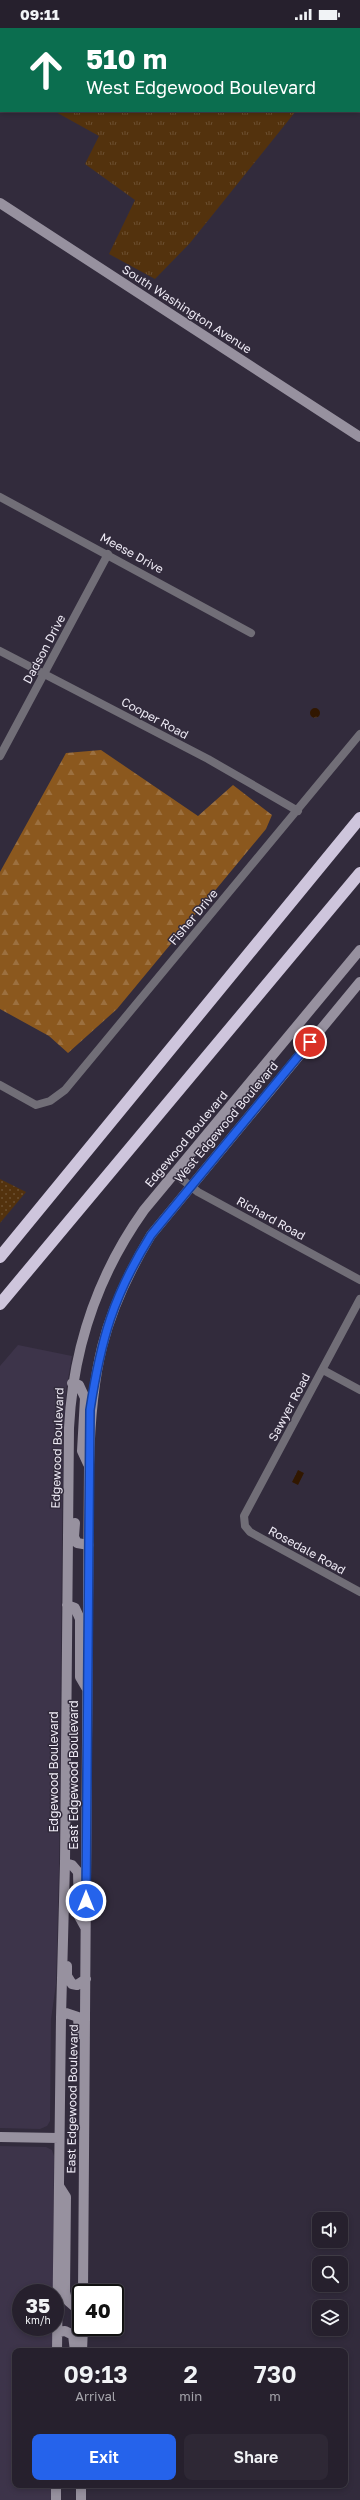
<!DOCTYPE html>
<html lang="en">
<head>
<meta charset="utf-8">
<style>
  :root { --surface:#26202d; --page:#2e2835; --text:#f1f3f6; --muted:#a4a3aa; --line:#423e49; --accent:#2563eb }
  body { margin:0; font-family:"Golos Text",sans-serif; background:var(--page); color:var(--text); height:100vh; display:flex; flex-direction:column; font-size:15px; white-space:nowrap }
  * { box-sizing:border-box; margin:0 }
  p { font-size:13px; color:var(--muted) }
  .icon { flex:none; width:22px; height:22px; fill:none; stroke:currentColor; stroke-width:2; stroke-linecap:round; stroke-linejoin:round }
  .map { position:relative; flex:1; overflow:hidden }
  .drawer { position:absolute; left:12px; top:2320px; width:336px; height:140px; display:flex; flex-direction:column; background:var(--surface); border-radius:8px; box-shadow:0 2px 6px #0003,0 0 0 1px var(--line) }
  .drawer>* { flex:none }
  .guide { position:absolute; left:0px; top:0px; width:360px; height:84px; box-shadow:0 2px 6px #0003,0 0 0 1px var(--line); background:#0b6e4f; color:#fff; overflow:hidden }
  .tools { position:absolute; left:312px; top:2184px; display:grid; gap:8px }
  .tools a { display:grid; place-items:center; width:36px; height:36px; border-radius:8px; background:var(--surface); box-shadow:0 2px 6px #0003,0 0 0 1px var(--line); font-size:20px }
  .speed { position:absolute; left:12px; top:2256px; display:flex; gap:8px; font-size:20px; font-weight:700; text-align:center }
  .speed>* { display:grid; place-content:center; width:52px; height:52px; border-radius:50%; background:var(--surface); box-shadow:0 2px 6px #0003,0 0 0 1px var(--line); line-height:1 }
  .speed small { font-size:10px; font-weight:400 }
  .speed .limit { border:2px solid #111; border-radius:6px; background:#fff; color:#111 }
  .pin { position:absolute; display:grid; place-items:center; width:34px; height:34px; color:#fff; margin:-17px; border:2px solid #fff; border-radius:50%; box-shadow:0 1px 4px #0007 }
  .me { position:absolute; width:44px; margin:-22px; rotate:0deg; stroke-linejoin:round; filter:drop-shadow(0 0 3px #0008) }
  .turn { display:flex; align-items:center; gap:14px; height:84px; padding:0 20px; font-size:18px }
  .turn .icon { width:52px; height:52px; stroke-width:2.5 }
  .turn b { display:block; font-size:28px; line-height:34px }
  .eta { display:flex; justify-content:space-evenly; align-items:center; height:68px; text-align:center }
  .eta b { font-size:24px; font-weight:600; line-height:28px }
  .action { display:flex; gap:8px; margin-top:auto; padding:8px 20px }
  .action a { flex:1; height:46px; border-radius:8px; background:var(--accent); color:#fff; font-size:16px; font-weight:600; line-height:46px; text-align:center }
  .action a+a { background:var(--page); color:var(--text) }
  .status { display:flex; justify-content:space-between; align-items:center; height:28px; padding:0 20px; background:var(--surface); direction:ltr }
  .status svg { height:11px; fill:currentColor }
  .map>svg:first-child { display:block }
</style>
</head>
<body>
<div class="status"><b>09:11</b><svg viewBox="0 0 49 12"><path d="M0 12V9h3v3zM5 12V6h3v6zM10 12V3h3v9zM15 12V0h3v12zM26 1h20v11H26zM47 4h2v5h-2z"/></svg></div>
<div class="map">
<svg width="360" height="2472" viewBox="0 0 360 2472">
  <defs>
    <pattern id="grass-tufts" width="24" height="20" patternUnits="userSpaceOnUse"><rect width="24" height="20" fill="#53320d"/><path d="M3 7l-1-3M5 7V3M7 7l1-3M15 17l-1-3M17 17v-4M19 17l1-3" fill="none" stroke="#6c5031"/></pattern>
    <pattern id="forest-firs" width="22" height="20" patternUnits="userSpaceOnUse"><rect width="22" height="20" fill="#8b581e"/><path d="M5 1l3.5 6h-7zM16 11l3.5 6h-7z" fill="#9c703f"/></pattern>
    <pattern id="park-dots" width="8" height="8" patternUnits="userSpaceOnUse"><rect width="8" height="8" fill="#53320d"/><path d="M2 2h.1M6 6h.1" fill="none" stroke="#6c5031" stroke-width="1.8" stroke-linecap="round"/></pattern>
    <pattern id="water-ripples" width="26" height="14" patternUnits="userSpaceOnUse"><rect width="26" height="14" fill="#311700"/><path d="M2 4q2-2 4 0t4 0M15 11q2-2 4 0t4 0" fill="none" stroke="#4f3926"/></pattern>
  </defs>
  <rect width="100%" height="100%" fill="#322b3c"/>
  <path fill="#3d344a" d="M18,1317l54,11 -6,34 -3,45 -4,435 -3,114 -5,35 -1,102 -3,5 -7,3 -40,-1v-762z
    M0,2118l46,1 6,3 2,6 -1,137h-32v34h32l-1,24h-37v134h36v15h-51z"/>
  <path fill="url(#grass-tufts)" d="M0,0h360v23l-1,-22h-358v52z
    M54,83h242l-106,132 -35,36 -46,-25 26,-54 -50,-36 14,-28z"/>
  <path fill="url(#forest-firs)" d="M101,722l97,66 35,-31 39,30 -6,14 -149,180 -49,44 -19,-17 -49,-27v-137l66,-119z"/>
  <path fill="url(#park-dots)" d="M0,1151l26,13 -26,31z"/>
  <path fill="url(#water-ripples)" d="M310 685a5 5 0 1 1 10 0a5 5 0 1 1-10 0Z
    M298,1442l6,3 -6,12 -6,-3z"/>
  <g fill="none" stroke-linecap="round" stroke-linejoin="round">
    <path stroke="#716e77" stroke-width="8" d="M0,469l251,136
      M0,623l208,108 90,52
      M0,728l108,-202
      M0,1057l36,20 14,-4 15,-11 295,-356
      M174,1145l24,19 162,88
      M360,1271l-116,217 1,10 5,6 110,60
      M323,1342l37,20"/>
    <path stroke="#97919f" stroke-width="10" d="M0,175l360,234
      M72,1355l7,2 6,13 -3,53 6,13
      M75,1495l-1,14 3,6 12,2
      M67,1577l8,3 5,11v58l7,12
      M65,1835l7,2 6,7 1,44 6,11
      M67,1938v10l5,8 5,1 9,-6
      M61,1989l5,-4 12,4 1,17
      M0,2109l59,1
      M59,2158l7,11 -1,95 2,8 8,7 6,-3
      M83,2265l6,-827c2,-94 13,-150 62,-231l209,-253
      M58,2304l7,-1 8,4 2,16
      M57,2323l4,-334 4,-154 4,-435c4,-80 28,-152 75,-218l216,-260
      M82,2323l1,-24
      M56,2472v-15
      M81,2472v-15"/>
    <path stroke="#cec5dc" stroke-width="12" d="M0,1229l360,-439
      M0,1276l360,-431"/>
  </g>
  <g fill="none" stroke-linecap="round" stroke-linejoin="round">
    <defs>
      <path id="route" d="M86,1873l4,-491c11,-71 23,-114 61,-175l159,-193"/>
    </defs>
    <use href="#route" stroke="#184099" stroke-width="10"/>
    <use href="#route" stroke="#2563eb" stroke-width="7"/>
  </g>
  <g text-anchor="middle" dominant-baseline="central" stroke-width="3" stroke-linejoin="round" paint-order="stroke">
    <g font-size="12" fill="#eeeaf5" stroke="#322b3c">
      <text transform="translate(187 281) rotate(33)">South Washington Avenue</text>
      <text transform="translate(132 525) rotate(29)">Meese Drive</text>
      <text transform="translate(44 621) rotate(-62)">Dadson Drive</text>
      <text transform="translate(155 690) rotate(28)">Cooper Road</text>
      <text transform="translate(193 889) rotate(-50)">Fisher Drive</text>
      <text transform="translate(226 1094) rotate(-50)">West Edgewood Boulevard</text>
      <text transform="translate(186 1111) rotate(-50)">Edgewood Boulevard</text>
      <text transform="translate(271 1190) rotate(29)">Richard Road</text>
      <text transform="translate(289 1379) rotate(-62)">Sawyer Road</text>
      <text transform="translate(57 1420) rotate(-88)">Edgewood Boulevard</text>
      <text transform="translate(307 1522) rotate(29)">Rosedale Road</text>
      <text transform="translate(53 1744) rotate(-90)">Edgewood Boulevard</text>
      <text transform="translate(73 1747) rotate(-90)">East Edgewood Boulevard</text>
      <text transform="translate(72 2071) rotate(-89)">East Edgewood Boulevard</text>
    </g>
  </g>
</svg>
<div class="tools">
<a><svg class="icon" aria-label="sound" viewBox="0 0 24 24"><path d="M4 9h4l5-4v14l-5-4H4zM17 9q2 3 0 6"/></svg></a>
<a><svg class="icon" aria-label="search" viewBox="0 0 24 24"><circle cx="10" cy="10" r="6"/><path d="M15 15l6 6"/></svg></a>
<a><svg class="icon" aria-label="layers" viewBox="0 0 24 24"><path d="M12 4l9 5-9 5-9-5zM3 14l9 5 9-5"/></svg></a>
</div>
<div class="speed"><div>35<small>km/h</small></div><div class="limit">40</div></div>
<div class="pin" style="left:310px;top:1014px;background:#d93025"><svg class="icon" aria-label="arrive" viewBox="0 0 24 24"><path d="M6 21V4h12l-3 4 3 4H6"/></svg></div>
<svg class="me" style="left:86px;top:1873px" viewBox="-20 -20 40 40"><circle r="17" fill="#2563eb" stroke="#fff" stroke-width="3"/><path d="M0-11L8 9 0 5-8 9z" fill="#fff"/></svg>
<div class="guide">
<div class="turn"><svg class="icon" aria-label="ahead" viewBox="0 0 24 24"><path d="M12 20V5M6 11l6-6 6 6"/></svg><div><b>510 m</b>West Edgewood Boulevard</div></div>
</div>
<section class="drawer">
<div class="eta">
<div><b>09:13</b><p>Arrival</p></div>
<div><b>2</b><p>min</p></div>
<div><b>730</b><p>m</p></div>
</div>
<div class="action"><a>Exit</a><a>Share</a></div>
</section>
</div>
</body>
</html>
